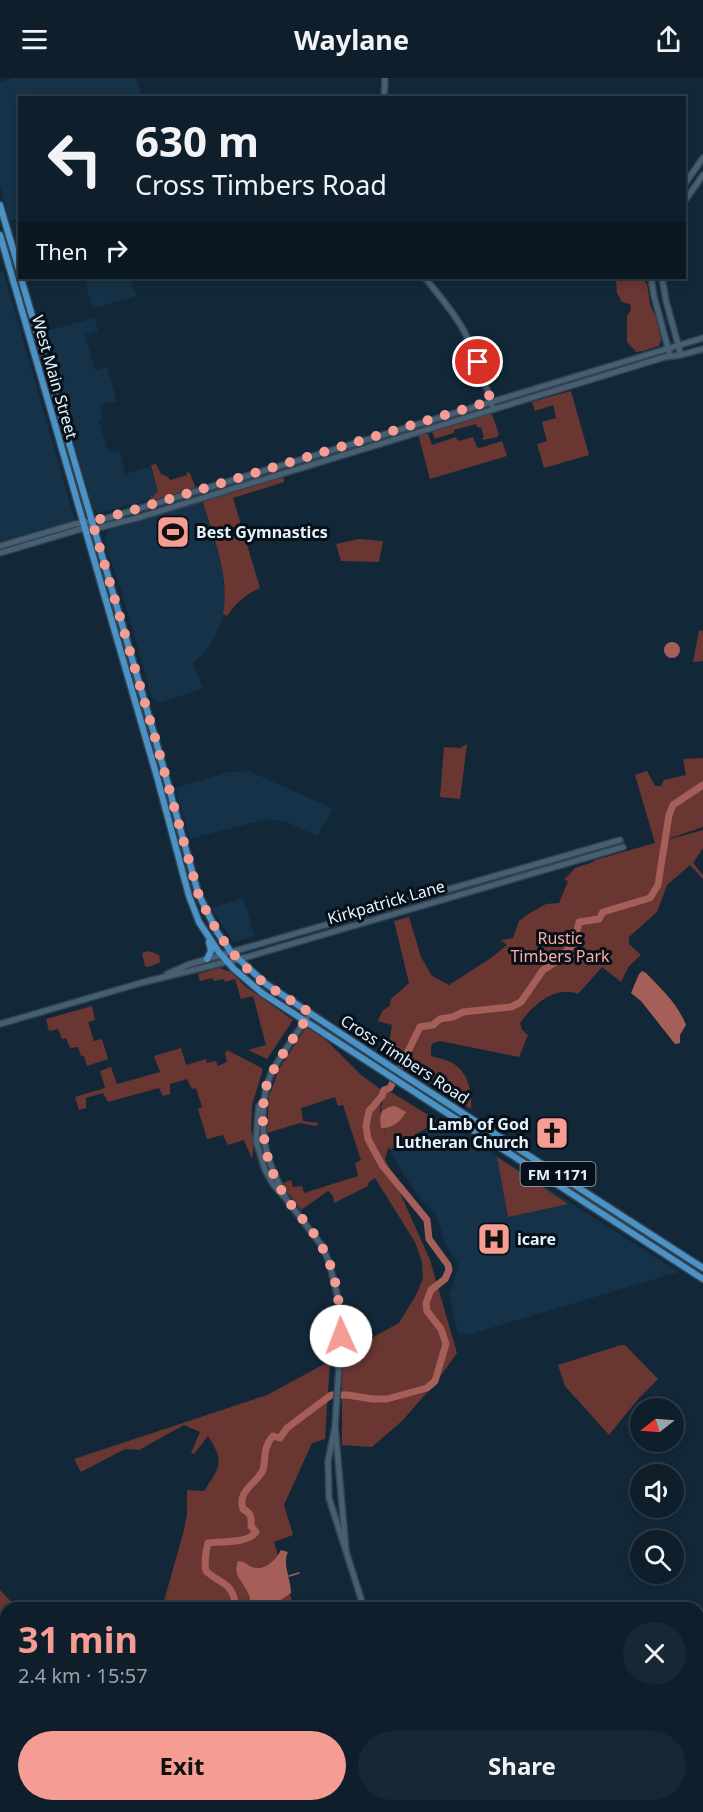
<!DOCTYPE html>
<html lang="en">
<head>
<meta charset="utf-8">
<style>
  :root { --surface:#0e1e2b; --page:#172733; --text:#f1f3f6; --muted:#9ba2a9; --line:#2e3c47; --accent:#f59c93 }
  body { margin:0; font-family:"Noto Sans",sans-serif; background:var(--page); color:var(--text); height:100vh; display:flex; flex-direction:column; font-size:22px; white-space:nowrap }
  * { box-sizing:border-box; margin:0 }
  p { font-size:20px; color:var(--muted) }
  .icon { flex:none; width:33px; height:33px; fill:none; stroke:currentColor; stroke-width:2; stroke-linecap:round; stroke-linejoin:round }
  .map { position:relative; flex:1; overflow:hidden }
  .side { position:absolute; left:0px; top:1524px; width:704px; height:210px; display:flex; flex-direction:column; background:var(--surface); border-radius:18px 18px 0 0; box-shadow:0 3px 9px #0003,0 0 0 2px var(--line) }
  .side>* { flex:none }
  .hud { position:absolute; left:18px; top:18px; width:668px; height:183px; border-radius:0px; box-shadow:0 3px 9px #0003,0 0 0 2px var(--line); background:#0e1e2b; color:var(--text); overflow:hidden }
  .needle { width:39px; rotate:253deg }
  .fabs { position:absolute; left:630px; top:1320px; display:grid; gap:12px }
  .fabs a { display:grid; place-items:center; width:54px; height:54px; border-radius:50%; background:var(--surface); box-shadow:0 3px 9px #0003,0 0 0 2px var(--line); font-size:30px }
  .pin { position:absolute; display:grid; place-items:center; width:51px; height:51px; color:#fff; margin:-26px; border:3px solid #fff; border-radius:50%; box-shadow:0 2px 6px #0007 }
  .me { position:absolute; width:66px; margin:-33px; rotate:358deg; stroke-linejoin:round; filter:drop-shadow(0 0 4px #0008) }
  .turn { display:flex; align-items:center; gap:21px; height:126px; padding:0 18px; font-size:27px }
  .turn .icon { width:78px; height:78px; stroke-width:2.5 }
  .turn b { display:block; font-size:42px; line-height:51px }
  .then { display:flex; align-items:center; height:57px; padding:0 18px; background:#0003; gap:12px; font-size:22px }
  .round { display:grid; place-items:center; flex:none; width:63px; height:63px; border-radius:32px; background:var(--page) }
  .summary { display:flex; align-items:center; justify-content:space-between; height:102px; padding:0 18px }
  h1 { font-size:36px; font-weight:700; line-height:45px; color:var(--accent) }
  .button { display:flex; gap:12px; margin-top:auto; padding:12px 18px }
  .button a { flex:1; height:69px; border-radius:36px; background:var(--accent); color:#111; font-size:24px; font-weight:700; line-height:69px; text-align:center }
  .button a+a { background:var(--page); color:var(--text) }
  header { display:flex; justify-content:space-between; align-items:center; height:78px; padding:0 18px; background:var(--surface); font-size:27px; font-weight:700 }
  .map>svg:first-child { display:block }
</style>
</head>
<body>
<header><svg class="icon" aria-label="menu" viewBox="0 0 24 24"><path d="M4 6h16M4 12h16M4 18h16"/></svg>Waylane<svg class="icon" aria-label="share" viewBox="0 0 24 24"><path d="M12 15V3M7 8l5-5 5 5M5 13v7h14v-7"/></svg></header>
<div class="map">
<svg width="703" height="1734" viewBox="0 0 703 1734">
  <rect width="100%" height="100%" fill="#122839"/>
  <path fill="#153248" d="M14,0h122l6,19 -122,1 -1,120 -9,3 -10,-36v-103z
    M3,193l72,249 -75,21v-269z
    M84,200h47l5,18 -43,12z
    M94,240l4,13 -13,4 10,35 12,-3 10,34 -17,4 3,13 -4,2 9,32 6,-2 1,3 5,-1 5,22 26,-8 9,31 -62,16 -2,-3 -2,1 -51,-179z
    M202,424l20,65 4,41 -6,18 -15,27 -12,9 10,26 -44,15 -7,-5 -30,-105 -18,-52 5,-11z
    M249,693l84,38 -16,27 -31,-14 -20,-3 -76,20 -15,-51 53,-16z
    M243,820l12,38 -22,6 -22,-34z
    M442,1043l237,151 -212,63 -3,-2h-6l-9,-38 10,-30 -14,-22 -9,-29 -18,-18 -28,-44z"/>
  <path fill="#6a3632" d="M641,200l6,6 3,21 6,12 5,23 -2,6 -16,5 -7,1 -9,-10v-26l4,-6 -1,-6 -8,-2 -5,-9 -1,-12z
    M571,313l18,64 -45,13 -7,-24 10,-3 -5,-19 14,-4 -3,-13 -18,6 -3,-9z
    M489,335l3,2 7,19 -2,3 -14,3 -1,-2 2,-1 -3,-10 -3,1 -2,-4 -22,6v3l-17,5 -2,1 -3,-7 2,-2z
    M425,354l3,2 4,11 24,-8 2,4 15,-4 4,10 3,1 22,-7 5,15 -77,23 -12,-45z
    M156,386l5,10 7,3 2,3 17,-5 -1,-3 4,1 5,13 -2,3 -41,12 -2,-7 2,3 3,-1 -1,-2 4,-2 -7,-27z
    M282,399l2,2v3l-51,16 27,90c-14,6 -24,15 -33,28l-4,-2c7,-38 -9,-75 -20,-111l1,-4z
    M359,461l24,2 -4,21 -38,-1 -5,-17z
    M699,552l4,1v30l-10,1z
    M467,666l-7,55 -20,-2 4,-50 16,1z
    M703,680v69l-44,15 44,-12v18l-10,15 10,12v4l-13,-14 -23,20 -10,27 -28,25v7l12,11 -12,11 -8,16 -19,-15 -24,27c-23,-9 -45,11 -58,29l2,7 6,5 -9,22 -79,-16 -7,2 -2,4v9c7,2 17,4 23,8 15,10 18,29 17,45l-84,-53 5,-31 -14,-4 5,-11 7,-4 1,-7 18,-16 -15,-62 15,-4 12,40 11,19 17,9 42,-27 16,-13 -6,-5 12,-2 6,-17 11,-8 16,-9 13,-1 9,-22 -4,-1 11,-12 18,-6 2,-2 60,-17 -20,-68 12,-4 8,15h6l3,-6 22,-5 -3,-16z
    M149,873l10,4 1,6 -1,2 -11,4 -3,-1 -3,-13z
    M219,890l12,4 15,15 47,33 -26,39 -19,-9 18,-5 -13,-49 -12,3 -6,-20 -10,3 -1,-3 -10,2 -2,-3 -12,3 -2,-7z
    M92,928l3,14 -7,2 6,19 8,-2 6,20 -21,7 -3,-10h-3l-3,-9 -8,1 -4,-10 -4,1 -4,-10 -9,2 -3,-12z
    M306,949l19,12 36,36 22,16 -3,18 6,27 -5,-28 5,-19 52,32 -48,29 -1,-4 -4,13 45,101 27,93 -20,28 -35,40 -30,26 -30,-2v-98h13l44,-24 17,-28 7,-16 -1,-17 -7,-20 -40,-64 -6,4 -1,4 -34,17 -1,-7 -5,-5 -27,19 -20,-26 10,-4 2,7 9,-1 2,7 54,-17 -3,-13 6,-3 -18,-55 -5,1 -3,-9 -34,11 2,13 16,2 -3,3 -16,-3 -33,10 2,-37 10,-27z
    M181,970l5,17 20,-6 1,4 9,-2 2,5 9,-4 -2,-9 2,-3 35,18v4l-10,33 -1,24 3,13 -2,17 -8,-19 -16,5 -5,-10 -16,4 -9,-30 4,-2 -6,-19 -4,1 -5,-10 -17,5v10l-7,2 -4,-8 -51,14 -5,-9 -17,5v10l-7,2 -4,-13 30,-9 -5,-17 11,-4 6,17 43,-12 -6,-16z
    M497,1079l71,47 -60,13z
    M621,1267h4l33,34 -19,19 -30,37 -44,-49 -7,-21z
    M330,1283l-5,78 -13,4 -28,62 9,30 -19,7 20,66h-132l22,-78 3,-16v-24l17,1c16,-24 21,-29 4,-55l-14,18 -3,-1 9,-21 -16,-7 -45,25 -14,-1 -44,23 -7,-13 193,-64z
    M0,1512l17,18h-11v26l-6,-2z
    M106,1728h155l-20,6h-137z"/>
  <path fill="#a55f58" d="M664 572a8 8 0 1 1 16 0a8 8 0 1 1-16 0Z
    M642,893l4,2c15,16 32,31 40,52l-6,10v8l-5,1 -34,-43 -10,-8 8,-19z
    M395,1028l11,6c-6,10 -13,16 -25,16l-1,-10 2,-7 7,-4z
    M281,1472l7,2c-6,12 3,27 3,41l-15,10 -3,5h-23c0,-5 1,-10 -2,-15 -5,-12 -16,-17 -10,-32 7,0 7,3 14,6 12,5 24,-7 29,-17z"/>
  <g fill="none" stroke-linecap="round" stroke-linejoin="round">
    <path stroke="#a55f58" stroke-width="1.5" d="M289,1498l10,-3"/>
    <path stroke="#a55f58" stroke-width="7" d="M236,1530c-3,-27 -14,-22 -30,-37 -2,-7 0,-21 2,-28 14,-2 39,1 48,-11l-5,-6c1,-8 0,-13 -8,-17 -6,-17 11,-24 19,-37 5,-9 -1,-23 11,-36l7,2 7,-10 44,-33h17l24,4h15l40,-11 8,-7 11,-37 -5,-15 -14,-18 -1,-8 5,-13 14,-11 4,-9 -1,-5 -19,-26 -2,-19 -45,-55 -14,-26 -2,-13 3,-15 13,-15 2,-6 6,-2 30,-61 13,-2 7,-6 13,-2 10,-5 48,-5 10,-5 22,-32 14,-9 17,-18 5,-21 20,-3 4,-7 47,-14 8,-13 11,-70 4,-10 30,-20
      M168,1728l3,6"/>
    <defs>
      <path id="secondary" d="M384,20l1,-20
        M684,107l19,-27
        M684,124l19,-27
        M425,200c14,17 28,33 39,53 12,23 20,49 28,74
        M651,200l3,18 15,56
        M662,200l4,23 15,54
        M0,468l75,-22 33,-6 595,-180
        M0,475l84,-25 18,-1 35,-9 528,-161 16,-2 22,-6
        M167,896l23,-10 430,-124
        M0,946l144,-42 103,-25 376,-110
        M264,1022l-5,6 -1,8 -2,27 9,29 8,14 14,16 35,46 7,16 9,36 3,38 -6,90 11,124
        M285,1118c-16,-32 -23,-48 -22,-84 1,-16 3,-30 11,-44 11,-19 24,-36 36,-55
        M335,1349l-7,34 1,37 35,110
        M698,1689l5,-1
        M698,1702l5,-1
        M628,1728l2,6
        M634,1728l1,6
        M260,1734l19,-6
        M546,1734l20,-6
        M589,1734l21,-6"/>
      <path id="primary" d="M0,127l20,68
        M0,157l157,542 32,119 10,26 19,29 16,18 28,24 441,286
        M21,200l133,456 44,159 19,39 14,20 35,32 133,88 304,196
        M207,881l4,-8 -2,-9"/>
    </defs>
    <use href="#secondary" stroke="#324251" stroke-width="8"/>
    <use href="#primary" stroke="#324251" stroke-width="9"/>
    <use href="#secondary" stroke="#475f72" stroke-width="5"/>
    <use href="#primary" stroke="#4b93c7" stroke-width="6"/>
  </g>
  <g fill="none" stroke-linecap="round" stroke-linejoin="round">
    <path stroke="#f59c93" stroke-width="10" stroke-dasharray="0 18" d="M341,1258c-1,-31 -4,-62 -19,-89 -8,-16 -22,-30 -33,-45 -20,-28 -27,-57 -26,-91 1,-6 0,-12 1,-18 9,-30 30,-54 46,-80 -16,-11 -32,-20 -47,-31 -31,-23 -50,-54 -65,-89l-44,-159 -62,-213 28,-7 371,-113 -13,-39"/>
  </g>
  <defs>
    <symbol id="stadium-square" viewBox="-11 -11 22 22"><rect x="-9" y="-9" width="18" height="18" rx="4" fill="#f59c93" stroke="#071018"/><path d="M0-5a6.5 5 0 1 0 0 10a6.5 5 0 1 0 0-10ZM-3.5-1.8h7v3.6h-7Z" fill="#111"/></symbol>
    <symbol id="church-square" viewBox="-11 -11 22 22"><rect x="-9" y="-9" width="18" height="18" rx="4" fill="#f59c93" stroke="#071018"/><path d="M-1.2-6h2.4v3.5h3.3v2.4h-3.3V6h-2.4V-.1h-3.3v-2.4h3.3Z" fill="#111"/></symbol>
    <symbol id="hospital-square" viewBox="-11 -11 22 22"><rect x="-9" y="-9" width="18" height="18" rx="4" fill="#f59c93" stroke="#071018"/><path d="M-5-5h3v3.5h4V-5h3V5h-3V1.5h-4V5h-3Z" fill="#111"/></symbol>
  </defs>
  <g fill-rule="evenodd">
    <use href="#stadium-square" x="154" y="435" width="38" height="38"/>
    <use href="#church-square" x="533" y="1036" width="38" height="38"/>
    <use href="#hospital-square" x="475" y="1142" width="38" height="38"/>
  </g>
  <g text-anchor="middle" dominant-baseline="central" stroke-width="6" stroke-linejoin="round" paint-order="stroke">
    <rect fill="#071018" stroke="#a2aeb8" stroke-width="1.5" x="520.5" y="1084" width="75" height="24" rx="4.5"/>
    <g font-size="15" font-weight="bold" fill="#e4f2fd">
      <text x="558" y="1096">FM 1171</text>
    </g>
    <g font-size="16" fill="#e4f2fd" stroke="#071018">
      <text transform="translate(55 299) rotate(74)">West Main Street</text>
      <text transform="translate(386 824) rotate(-16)">Kirkpatrick Lane</text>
      <text transform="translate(405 981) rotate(33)">Cross Timbers Road</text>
    </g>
    <g font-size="16" font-weight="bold" fill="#e4f2fd" stroke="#071018" text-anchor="start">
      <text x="196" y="454">Best Gymnastics</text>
      <text x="529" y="1046" text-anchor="end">Lamb of God<tspan x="529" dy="18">Lutheran Church</tspan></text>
      <text x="517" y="1161">icare</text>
    </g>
    <g font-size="16" fill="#ffaca4" stroke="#071018">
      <text x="560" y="860">Rustic<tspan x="560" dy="18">Timbers Park</tspan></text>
    </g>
  </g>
</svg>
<div class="fabs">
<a><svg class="needle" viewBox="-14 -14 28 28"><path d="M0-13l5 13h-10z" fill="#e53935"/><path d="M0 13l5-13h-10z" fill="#9ba2a9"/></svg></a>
<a><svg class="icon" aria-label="sound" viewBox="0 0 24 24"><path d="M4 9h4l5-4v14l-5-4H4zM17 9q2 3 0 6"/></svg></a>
<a><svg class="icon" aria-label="search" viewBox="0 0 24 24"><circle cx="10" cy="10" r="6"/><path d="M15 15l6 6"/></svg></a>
</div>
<div class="pin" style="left:478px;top:284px;background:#d93025"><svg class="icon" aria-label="arrive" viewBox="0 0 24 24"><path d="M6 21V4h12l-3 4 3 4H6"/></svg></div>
<svg class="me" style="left:341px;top:1258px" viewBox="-20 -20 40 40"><circle r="19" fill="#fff"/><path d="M0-13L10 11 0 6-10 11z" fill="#f59c93"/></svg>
<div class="hud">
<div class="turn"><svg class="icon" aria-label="left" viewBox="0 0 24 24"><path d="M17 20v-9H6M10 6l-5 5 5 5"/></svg><div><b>630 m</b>Cross Timbers Road</div></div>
<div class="then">Then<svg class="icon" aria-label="right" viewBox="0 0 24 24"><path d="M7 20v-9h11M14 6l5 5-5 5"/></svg></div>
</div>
<section class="side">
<div class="summary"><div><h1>31 min</h1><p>2.4 km · 15:57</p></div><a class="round"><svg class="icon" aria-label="close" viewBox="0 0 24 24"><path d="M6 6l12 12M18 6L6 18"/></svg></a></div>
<div class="button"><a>Exit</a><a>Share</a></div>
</section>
</div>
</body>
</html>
